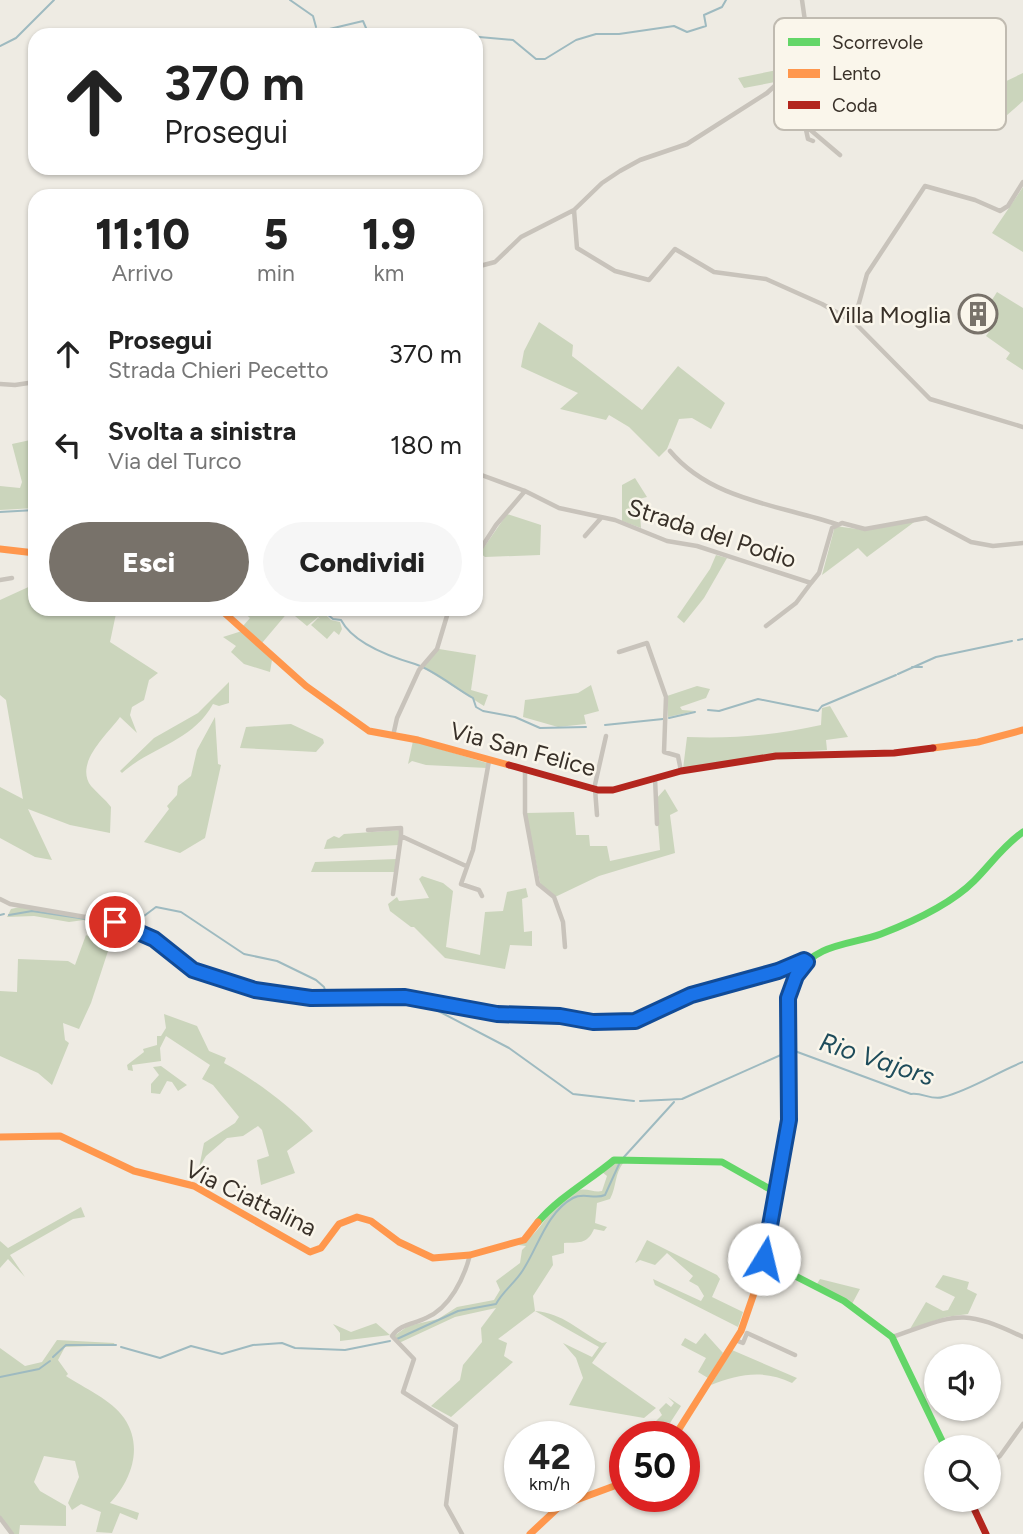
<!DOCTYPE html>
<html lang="it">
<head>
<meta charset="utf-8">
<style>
  :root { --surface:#fff; --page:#f6f6f6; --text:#222; --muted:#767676; --accent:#78726a }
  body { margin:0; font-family:Figtree,sans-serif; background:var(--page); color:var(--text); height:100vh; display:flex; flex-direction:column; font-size:26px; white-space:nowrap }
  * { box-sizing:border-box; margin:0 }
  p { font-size:23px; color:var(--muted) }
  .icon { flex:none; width:38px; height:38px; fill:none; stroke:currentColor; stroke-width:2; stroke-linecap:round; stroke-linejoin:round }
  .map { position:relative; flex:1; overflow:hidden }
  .sheet { position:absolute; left:28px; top:189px; width:455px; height:427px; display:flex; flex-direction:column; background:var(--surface); border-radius:21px; box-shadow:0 2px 5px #0004 }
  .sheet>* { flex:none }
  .banner { position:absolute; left:28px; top:28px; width:455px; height:147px; border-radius:21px; box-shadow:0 2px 5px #0004; background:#fff; color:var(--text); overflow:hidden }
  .buttons { position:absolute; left:924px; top:1344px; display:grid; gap:14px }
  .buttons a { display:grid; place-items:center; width:77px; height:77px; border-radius:50%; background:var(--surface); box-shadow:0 2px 5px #0004; font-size:35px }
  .speed { position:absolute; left:504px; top:1421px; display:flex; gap:14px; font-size:35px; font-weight:700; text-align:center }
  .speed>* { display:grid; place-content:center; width:91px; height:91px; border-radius:50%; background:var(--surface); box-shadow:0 2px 5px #0004; line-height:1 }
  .speed small { font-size:18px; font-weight:400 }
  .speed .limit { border:10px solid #d22; background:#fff; color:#111 }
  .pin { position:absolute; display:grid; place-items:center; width:60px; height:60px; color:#fff; margin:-30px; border:4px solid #fff; border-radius:50%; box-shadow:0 2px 7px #0007 }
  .me { position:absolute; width:77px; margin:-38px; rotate:9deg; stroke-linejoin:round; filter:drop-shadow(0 0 5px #0008) }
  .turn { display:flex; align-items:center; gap:24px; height:147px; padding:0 21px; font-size:32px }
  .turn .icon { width:91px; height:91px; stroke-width:2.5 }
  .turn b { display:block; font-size:49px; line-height:60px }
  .eta { display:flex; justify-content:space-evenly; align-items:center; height:119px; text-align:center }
  .eta b { font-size:42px; font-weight:800; line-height:49px }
  .primary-button { display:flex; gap:14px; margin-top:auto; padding:14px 21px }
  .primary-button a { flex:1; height:80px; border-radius:42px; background:var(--accent); color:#fff; font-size:28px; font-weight:800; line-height:80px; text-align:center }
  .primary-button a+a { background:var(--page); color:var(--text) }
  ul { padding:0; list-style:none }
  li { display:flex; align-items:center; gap:21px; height:91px; padding:0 21px }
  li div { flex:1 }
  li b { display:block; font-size:26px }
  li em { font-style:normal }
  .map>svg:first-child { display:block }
</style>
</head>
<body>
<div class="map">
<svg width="1023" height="1534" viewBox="0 0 1023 1534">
  <rect width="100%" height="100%" fill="#eeebe3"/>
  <path fill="#cbd5bc" d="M792,67l-17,15 -31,6 -6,-10z
    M1023,73v28l-17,15 -15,-12 13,-10 -6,-9z
    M1023,187v65l-31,-19z
    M997,292l26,16v62l-17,-11 4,-6 -24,-17 12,-17 -13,-8z
    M539,322l34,23 -1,11 70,54 36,-44 47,37 -14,26 -19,-11 -13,1 -12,30 -8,8 -30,-30 -20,-12 -3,5 -46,-11 18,-16 -57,-26 3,-16z
    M35,439v69l-35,2v-24l20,2 2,-6 -10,-38z
    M635,478l12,19 -8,2 2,29 -19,-7v-36z
    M507,514l34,11 -1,30 -55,2 -5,-4z
    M917,520l-50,37 -9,-9 -36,27 13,-49 30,4z
    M716,555l11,3 -23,40 -20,25 -7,-6 33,-48z
    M35,584v25h82l-7,33 48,31 -9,7 -5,20 -12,7 -2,8 7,18 -17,-16c-13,18 -46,46 -29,69 6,7 14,13 20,21l-1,26 -40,-8 -42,-16 24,51 -17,-3 -35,-19v-51l23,12 -17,-99 -6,-5v-95z
    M240,609h80l11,11 9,2 2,7 -3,6 -5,-4 -7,8 -16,-14 7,-7 2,1 -2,-2 -11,9 -18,-15 -27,32 -19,-17 7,-8z
    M242,631l30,29 -2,12 -26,-8 -13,-12 5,-6 -13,-9z
    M439,649l37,6 -5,35 17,5 -4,11 -62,-39z
    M229,682v21l-10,3 -6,-2c-20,37 -62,43 -91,69l-2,-2 34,-33 44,-25z
    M591,685l8,26 -15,4 2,9 -28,3 -35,-10 2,-17 53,-7z
    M697,686l13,3 -4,9 -26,9 2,3 13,1 -27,6 -1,-21z
    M830,706l18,31 -22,3 1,10 -51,3 -93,16 4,-32c46,2 90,-2 134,-12l1,-17z
    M215,717l3,47 3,1 -16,73 -25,15 -36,-11 25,-33 -2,-3 10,-11 1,-9 13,-10 6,-26z
    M291,724l32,15 1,4 -8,9 -76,-4 6,-21z
    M413,741l74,22v5l-61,-3 -14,-4 -4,3z
    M665,789l13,22 -8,4 5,38 -76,23 -44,21 -14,-10 -15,-74 48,-1 2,23h13l1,11h17l3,15 50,-11 -4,-51z
    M400,830l-1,15 -75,4 3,-9 7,-4 5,2 5,-4z
    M397,859l-2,13h-84l4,-10z
    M422,876l21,7 10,8 -7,56 34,8 5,-43 18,-1 4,-19 19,-4 2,9 -6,2 2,33 8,-1v15l-22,-1 -5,24 -60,-11 -31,-31h-3l-21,-16 -2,-7 9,-7 2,4 30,-3 -10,-19z
    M20,907l94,16 -4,13 -23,-6 1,-7 -4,-3 -15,2 -35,-6 -27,1 4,-8z
    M86,935l23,13 -18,55 -12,26 -16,-6 2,17 4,3 -17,42 -14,-12 -38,-17v-65l17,1 1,-33 50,2 7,4z
    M164,1014l33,12 12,25 17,7 -2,5c27,14 69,45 89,68l-26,20 8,22 -34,12 -4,-25 12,-4 -7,-26 -4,-4 -15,10 -16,2 -21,18 -7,12 5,-25 31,-20 4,-6 -26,-32 -11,-6 8,-14 -44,-29 -6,12 1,13 -29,4 1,6 -5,-1 -1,-5 17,-13 -1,-3 14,-4v-9h4l5,-8z
    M161,1066l26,19 -9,6 -6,-9 -5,-1 -7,13 -9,-1v-9l8,-9 -6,-8z
    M616,1162h8c-10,12 -7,24 -14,37l-13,4 -2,20 12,4 -3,4 -10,-2c-7,16 -16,13 -30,14v10l-12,3 1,9 -20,31 2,15c28,2 44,20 67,32l5,-1 -15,21 64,45 -12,10 -75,-13 14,-27 -7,-20 -13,-15 29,14 7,-10 -64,-36 -37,28 9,4 -3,13 9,6 -62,55 -20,-11 29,-26 3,-15 19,-23 -1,-14 15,-20 -41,9 -56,26 -5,-7 14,-10 30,-7 19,-12 37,-7 6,-10 -4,-9 24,-18 2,-13 4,-4 -8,-1c26,-11 31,-45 62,-55 7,-2 15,3 22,1l5,-15 -5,-4z
    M81,1207l4,10 -12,2 -63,36 15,22 -17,-18 -8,9v-27l8,7z
    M647,1240l70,35 3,4 -8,18 31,15 -5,15 -83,-42 -2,-6 48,22 3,-5 -6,-10 -9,-5 4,-5 -26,-23 -12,12 -15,-5 -5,3z
    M943,1275l26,7 -2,7 10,5 -9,20 -22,3 -36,12 16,-27 17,9 5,-1 7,-13 -20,-10z
    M820,1279l40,10 -8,15 -35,-20z
    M376,1323l14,12 -50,6v-8l-7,-9 18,8z
    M705,1333l18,20 -15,25 -10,-6 8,-14 -25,-13 4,-7 11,6z
    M57,1340l57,3 1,2 -50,2 -7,13 10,14 -2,2c18,12 46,24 58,42 20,29 7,63 -14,85l29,10 -2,7 -17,-7 -8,20 -16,-1 5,-20 -20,-8 -9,6 -4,-7 11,-26 -4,-16 -31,-5 -10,26 6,9 26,15v20l-46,-1 -1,9h-5l-14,-18v-168l25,18 17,-4z
    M732,1350l65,28 -5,5c-28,-14 -54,-9 -81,2z
    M668,1397l13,9 -11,17 -3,-1 -11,15 2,-7 -4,-7 8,-8 -3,-5 7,-7 5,4 3,-4z"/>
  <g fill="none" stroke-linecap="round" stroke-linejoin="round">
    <path stroke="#9ebac0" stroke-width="2" d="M290,0l23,16 3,11
      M321,31l42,-10 6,14
      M457,35l56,5 23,19h9l31,-19 20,-6h23l55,-8 13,6 19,-6 -2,-11 18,-8 4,-7
      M0,46l16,-8 38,-38
      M0,512l35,-2
      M321,609l12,10 8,1c12,23 50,37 74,44 19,6 40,24 58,34l3,9 7,4 32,6 25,11 46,-1
      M1018,640l5,-1
      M912,667h10
      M898,674l38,-17 76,-16
      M708,710l11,1 39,-12 60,12 4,-5 74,-31
      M669,718l26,-6
      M605,725l58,-6
      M0,915l4,-1
      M9,915l23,-4 54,8 7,5 20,1
      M132,925l24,-18 25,5 63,42 33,7 39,19 8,7 3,9
      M330,1000l86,1
      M421,1002l88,46 64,46 61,7
      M640,1101l42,-2 110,-49 119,44c11,-2 21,7 32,3 28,-7 52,-24 80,-35
      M624,1157l50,-55
      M397,1339l61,-28 38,-7c7,-13 19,-21 27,-34 15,-23 24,-58 50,-72 11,-6 22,2 32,-3l15,-33
      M121,1347l39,11 31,-12 31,8 31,-9 29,-2 13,5 50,2 45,-9
      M53,1357l13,-12h50
      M0,1377l39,-8 11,-8"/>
    <path stroke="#c8c3bb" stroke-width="4.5" d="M793,69l15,70 5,2
      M807,127l33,28
      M574,210l3,38 38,23 34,9 26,-31 39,23 52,7 56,25 32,18 76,77 93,28
      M476,267l19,-5 26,-25 53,-27 28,-27 18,-12 20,-11 47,-16 80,-51 26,-24 11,-15 4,-12 -6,-42
      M854,321l13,-47 58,-88 50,14 25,11 8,-5 15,-24
      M0,384l15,1 20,-3
      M670,451c41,49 109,54 166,73
      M476,473l49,18 34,17 56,12 52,21 30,5 114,37 8,-10 13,-45 10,-5 23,6 61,-11 45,24 22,4 30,-3
      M585,536l16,-18
      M476,556l20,-31 29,-34
      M0,580l12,-2
      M766,626l30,-23 15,-20
      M619,652l28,-9 19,54 -2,55 14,4 3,15
      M393,736l4,-18 22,-48 18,-21 12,-40
      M525,770v43l13,71 16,13 9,25 2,25
      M655,778l2,46
      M594,789l12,-53
      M595,789l2,26
      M368,830l33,-2v8l65,30
      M393,894l8,-58
      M482,896l-3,-6 -18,-6 12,-34 16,-89
      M0,899l10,5 110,19 34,16 39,31 62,21 56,7 94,-1 92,17 63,2 33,6 42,-1 56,-26 87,-24 25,-11 4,2
      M892,1337c65,-22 67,-30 131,0
      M735,1340l8,3 4,-10 48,22
      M989,1464l11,-8 23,-32
      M0,1518l12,16
      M462,1534l-16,-29 10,-79 -53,-34 11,-33 -22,-23c8,-12 22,-12 34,-18 24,-10 38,-40 44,-63"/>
    <path stroke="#63d668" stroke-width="7" d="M790,1101c2,-38 -14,-92 7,-127 19,-31 54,-29 84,-40 31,-12 70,-30 93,-53 17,-17 29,-35 49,-49
      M538,1222c21,-25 51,-41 76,-62l108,2 53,30
      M764,1260l80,41 48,36 53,110"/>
    <path stroke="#ff974d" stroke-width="7" d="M0,549l35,4
      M220,609l86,77 63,45 49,9 91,25
      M933,748l45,-6 45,-12
      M0,1137l60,-1 74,35 60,15 116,66 11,-4 18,-24 18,-7 14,4 28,21 34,16 37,-3 54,-15 14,-18
      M674,1437l67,-106 20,-58 29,-172
      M530,1534l30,-28 65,-24"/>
    <path stroke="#b3261e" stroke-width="7" d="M509,765l89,25h15l68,-19 95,-15 118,-3 39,-5
      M970,1500l16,34"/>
  </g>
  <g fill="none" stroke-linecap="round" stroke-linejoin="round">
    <defs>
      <path id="route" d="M115,922l39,17 39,31 62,20 56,8 94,-1 92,17 63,2 33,6 42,-1 56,-26 87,-24 26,-11 3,2 -11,14 -8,22 1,122 -25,139"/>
    </defs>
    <use href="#route" stroke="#114b97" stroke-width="18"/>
    <use href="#route" stroke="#1a73e8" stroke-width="12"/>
  </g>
  <defs>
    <symbol id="building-ring" viewBox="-11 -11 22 22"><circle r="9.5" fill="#faf6eb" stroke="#78726a" stroke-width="1.5"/><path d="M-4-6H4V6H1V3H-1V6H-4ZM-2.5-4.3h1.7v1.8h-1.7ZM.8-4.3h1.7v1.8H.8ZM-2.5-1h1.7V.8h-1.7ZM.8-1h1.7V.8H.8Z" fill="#78726a"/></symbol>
  </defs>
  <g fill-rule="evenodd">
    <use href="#building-ring" x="956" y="292" width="44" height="44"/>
  </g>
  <g text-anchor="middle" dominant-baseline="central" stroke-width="5" stroke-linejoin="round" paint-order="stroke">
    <g font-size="24" fill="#393129" stroke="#faf6eb" text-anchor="end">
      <text x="951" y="314">Villa Moglia</text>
    </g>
    <g font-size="24" fill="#393129" stroke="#faf6eb">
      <text transform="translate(712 533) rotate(18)">Strada del Podio</text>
      <text transform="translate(523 749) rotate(15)">Via San Felice</text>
      <text transform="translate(251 1198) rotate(26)">Via Ciattalina</text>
    </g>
    <g font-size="26" font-style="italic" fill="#1e4c5b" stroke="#faf6eb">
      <text transform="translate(877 1059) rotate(18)">Rio Vajors</text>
    </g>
  </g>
  <rect x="774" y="18" width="232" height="112" rx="10" fill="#faf6eb" stroke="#c0bbb1" stroke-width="2"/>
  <rect x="788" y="38" width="32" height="8" fill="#63d668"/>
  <rect x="788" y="69" width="32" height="9" fill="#ff974d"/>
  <rect x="788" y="101" width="32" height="8" fill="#b3261e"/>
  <g font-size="19" fill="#393129">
    <text x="832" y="49">Scorrevole</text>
    <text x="832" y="80">Lento</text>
    <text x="832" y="112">Coda</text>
  </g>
</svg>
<div class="buttons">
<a><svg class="icon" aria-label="sound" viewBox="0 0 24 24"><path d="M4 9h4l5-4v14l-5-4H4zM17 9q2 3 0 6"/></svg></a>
<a><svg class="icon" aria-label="search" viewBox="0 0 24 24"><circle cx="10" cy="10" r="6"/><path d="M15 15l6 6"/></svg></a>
</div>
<div class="speed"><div>42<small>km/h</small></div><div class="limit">50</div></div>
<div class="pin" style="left:115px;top:922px;background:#d93025"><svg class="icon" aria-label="arrive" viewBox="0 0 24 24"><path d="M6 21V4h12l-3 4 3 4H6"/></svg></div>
<svg class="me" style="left:764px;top:1259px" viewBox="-20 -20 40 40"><circle r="19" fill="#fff"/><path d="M0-13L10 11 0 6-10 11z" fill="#1a73e8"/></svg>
<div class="banner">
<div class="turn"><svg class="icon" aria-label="ahead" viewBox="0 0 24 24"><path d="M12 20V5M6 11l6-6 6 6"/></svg><div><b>370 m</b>Prosegui</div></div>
</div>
<section class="sheet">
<div class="eta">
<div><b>11:10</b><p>Arrivo</p></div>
<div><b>5</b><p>min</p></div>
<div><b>1.9</b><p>km</p></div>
</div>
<ul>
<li><svg class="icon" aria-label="ahead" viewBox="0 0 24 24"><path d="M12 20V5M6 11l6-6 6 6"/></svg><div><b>Prosegui</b><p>Strada Chieri Pecetto</p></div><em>370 m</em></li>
<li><svg class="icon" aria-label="left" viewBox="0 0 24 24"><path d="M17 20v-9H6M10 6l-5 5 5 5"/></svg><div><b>Svolta a sinistra</b><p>Via del Turco</p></div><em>180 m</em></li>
</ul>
<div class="primary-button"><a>Esci</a><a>Condividi</a></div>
</section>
</div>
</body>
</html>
